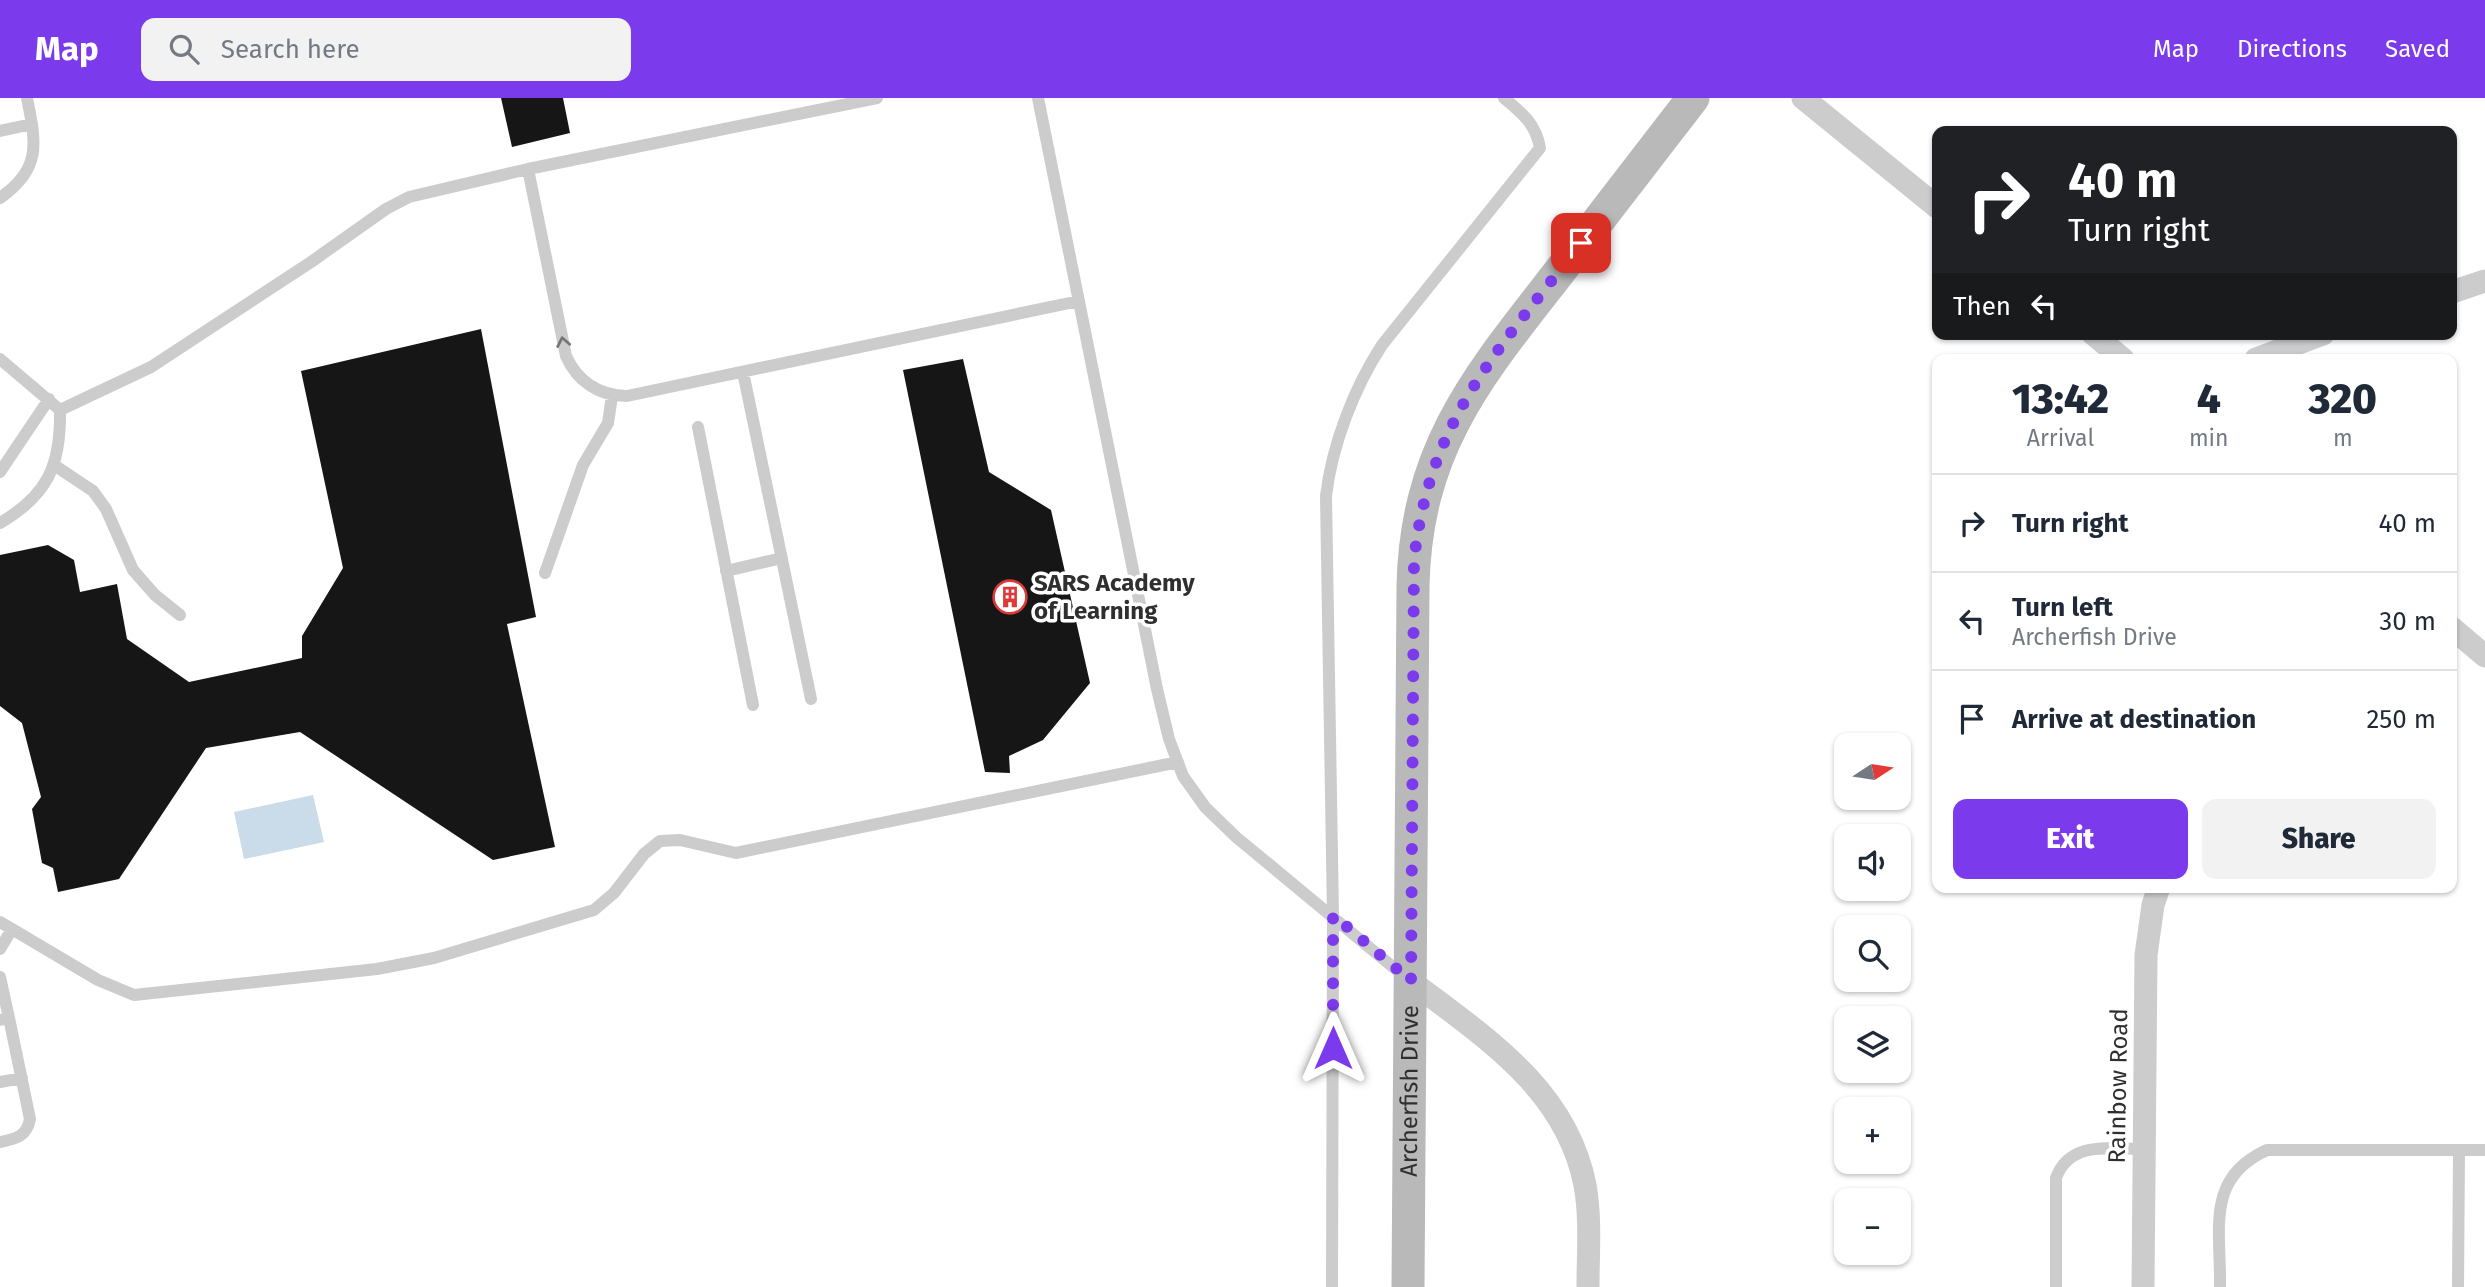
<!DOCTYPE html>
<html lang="en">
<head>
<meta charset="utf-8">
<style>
  :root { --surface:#fff; --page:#f2f2f3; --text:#1f2937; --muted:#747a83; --line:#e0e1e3; --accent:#7c3aed }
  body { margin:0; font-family:"Fira Sans",sans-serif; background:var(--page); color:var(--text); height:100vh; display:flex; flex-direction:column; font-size:26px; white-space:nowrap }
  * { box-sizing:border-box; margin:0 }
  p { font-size:23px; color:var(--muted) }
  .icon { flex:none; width:38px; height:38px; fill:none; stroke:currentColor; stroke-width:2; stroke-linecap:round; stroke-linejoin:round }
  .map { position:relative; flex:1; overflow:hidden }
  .sheet { position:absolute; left:1932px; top:256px; width:525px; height:539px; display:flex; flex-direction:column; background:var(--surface); border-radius:14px; box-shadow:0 2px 5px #0004 }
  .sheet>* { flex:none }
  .guide { position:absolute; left:1932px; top:28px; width:525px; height:214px; border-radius:14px; box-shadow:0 2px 5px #0004; background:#202124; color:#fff; overflow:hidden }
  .needle { width:46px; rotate:78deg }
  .buttons { position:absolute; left:1834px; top:635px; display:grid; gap:14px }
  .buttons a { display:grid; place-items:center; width:77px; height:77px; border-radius:14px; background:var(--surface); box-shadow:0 2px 5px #0004; font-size:35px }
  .pin { position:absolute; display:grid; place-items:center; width:60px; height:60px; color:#fff; margin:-30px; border-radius:14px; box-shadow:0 4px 10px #0006 }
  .me { position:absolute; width:77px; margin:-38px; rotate:0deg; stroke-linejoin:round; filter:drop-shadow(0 0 5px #0008) }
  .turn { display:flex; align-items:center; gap:24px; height:147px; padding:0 21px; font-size:32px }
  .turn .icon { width:91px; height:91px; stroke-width:2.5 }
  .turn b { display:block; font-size:49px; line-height:60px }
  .then { display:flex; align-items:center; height:66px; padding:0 21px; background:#0003; gap:14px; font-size:26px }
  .eta { display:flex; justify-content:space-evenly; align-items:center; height:119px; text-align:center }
  .eta b { font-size:42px; font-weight:800; line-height:49px }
  .primary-button { display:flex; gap:14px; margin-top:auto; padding:14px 21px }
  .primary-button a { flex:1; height:80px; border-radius:14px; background:var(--accent); color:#fff; font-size:28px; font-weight:800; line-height:80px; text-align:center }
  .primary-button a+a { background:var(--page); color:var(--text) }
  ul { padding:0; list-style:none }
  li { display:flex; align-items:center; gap:21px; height:98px; padding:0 21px; border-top:2px solid var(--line) }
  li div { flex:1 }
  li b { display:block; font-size:26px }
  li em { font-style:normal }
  header { display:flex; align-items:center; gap:42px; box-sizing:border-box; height:98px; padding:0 35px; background:var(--accent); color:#fff }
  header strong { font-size:33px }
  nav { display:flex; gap:38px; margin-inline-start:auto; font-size:24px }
  .search { width:490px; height:63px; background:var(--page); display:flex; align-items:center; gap:18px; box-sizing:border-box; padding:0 24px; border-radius:14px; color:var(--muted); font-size:26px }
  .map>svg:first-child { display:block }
</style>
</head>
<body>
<header>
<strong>Map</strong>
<div class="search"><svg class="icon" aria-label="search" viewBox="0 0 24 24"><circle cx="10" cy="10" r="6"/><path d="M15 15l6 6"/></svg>Search here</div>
<nav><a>Map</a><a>Directions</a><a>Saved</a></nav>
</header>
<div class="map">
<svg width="2485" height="1189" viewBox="0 0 2485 1189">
  <rect width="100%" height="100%" fill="#fff"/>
  <path fill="#cadbea" d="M313,697l11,47 -80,17 -10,-47z"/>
  <path fill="#161616" d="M501,0h62l7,35 -58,14z
    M481,231l55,288 -29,7 48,223 -62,13 -193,-128 -94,16 -87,131 -61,13 -5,-24 -11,-5 -10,-54 9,-12 -19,-74 -22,-17v-151l48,-10 26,15 6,32 37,-8 10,55 62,43 113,-24v-22l41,-68 -42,-197z
    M963,261l26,113 62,38 39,173 -47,57 -34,16 1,17 -25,-1 -82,-402z"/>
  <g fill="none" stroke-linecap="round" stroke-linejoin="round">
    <path stroke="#ccc" stroke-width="12" d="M1038,0l119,591 12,50 14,37 22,31 31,30 169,140
      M0,33l32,-7
      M528,71l38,187c11,25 33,40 61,40l452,-95
      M0,100c42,-29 36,-55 27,-100
      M0,261l60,51c1,55 -12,85 -60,113
      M743,274l68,327
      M60,312l91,-43 160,-105 75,-53 23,-12 119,-28 349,-71
      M698,329l55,278
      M54,367l39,26 13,18 27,61 22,25 25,20
      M0,374l49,-73
      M726,473l56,-13
      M545,475l38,-108 25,-42 4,-27
      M0,824l98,58 36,15 243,-26 57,-11 160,-48 20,-17 30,-39 16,-13 20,-1 56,13 442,-91
      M0,851l12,-20
      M0,879l9,41
      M0,922l9,-2 21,101c-3,17 -14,20 -30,23
      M0,984l22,-4
      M1332,1189l1,-372 -7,-419c6,-51 28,-108 56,-151l158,-197c-4,-24 -18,-35 -36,-50
      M2056,1189v-109c14,-38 55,-29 88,-29
      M2220,1189c1,-58 -15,-109 47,-137h218
      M2458,1189l1,-137"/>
    <path stroke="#ccc" stroke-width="23" d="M1803,0l134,109
      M2452,194l33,-11
      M2093,236l30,25
      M2256,261l67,-25
      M2452,530l33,28
      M1411,883c73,56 155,107 174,204 6,33 3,68 3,102
      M2143,1189l3,-332 7,-50 6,-18"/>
    <path stroke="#b9b9b9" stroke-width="33" id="s1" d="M1408,1189l5,-701c3,-139 66,-211 147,-315 44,-58 88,-115 133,-173"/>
  </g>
  <defs><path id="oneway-chevron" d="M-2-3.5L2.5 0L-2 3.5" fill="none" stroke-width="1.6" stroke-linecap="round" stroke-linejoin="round" transform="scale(1.75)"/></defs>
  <use stroke="#767676" href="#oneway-chevron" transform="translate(563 244) rotate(-101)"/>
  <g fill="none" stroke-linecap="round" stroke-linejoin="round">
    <path stroke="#7c3aed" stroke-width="12" stroke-dasharray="0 21.6" d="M1333,950v-133l78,66 3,-420c15,-142 84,-210 167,-318"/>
  </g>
  <defs>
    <symbol id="building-ring" viewBox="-11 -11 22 22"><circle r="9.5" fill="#fff" stroke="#de3939" stroke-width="1.5"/><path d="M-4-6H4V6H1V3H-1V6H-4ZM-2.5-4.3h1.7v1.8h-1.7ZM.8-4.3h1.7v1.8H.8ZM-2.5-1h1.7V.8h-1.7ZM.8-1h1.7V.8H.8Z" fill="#de3939"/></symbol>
  </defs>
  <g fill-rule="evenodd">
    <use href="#building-ring" x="991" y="480" width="38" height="38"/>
  </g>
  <g text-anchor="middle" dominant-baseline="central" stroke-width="7" stroke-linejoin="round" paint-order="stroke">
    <g font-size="24" font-weight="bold" fill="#2f2f2f" stroke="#fff" text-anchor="start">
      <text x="1034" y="485">SARS Academy<tspan x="1034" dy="28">of Learning</tspan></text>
    </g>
    <g font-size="24" fill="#2f2f2f" stroke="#fff">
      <text transform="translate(2118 988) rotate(-89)">Rainbow Road</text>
      <text stroke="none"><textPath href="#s1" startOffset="196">Archerfish Drive</textPath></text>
    </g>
  </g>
</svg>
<div class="buttons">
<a><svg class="needle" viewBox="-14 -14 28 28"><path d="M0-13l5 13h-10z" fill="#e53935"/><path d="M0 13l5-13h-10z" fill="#747a83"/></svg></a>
<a><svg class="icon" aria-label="sound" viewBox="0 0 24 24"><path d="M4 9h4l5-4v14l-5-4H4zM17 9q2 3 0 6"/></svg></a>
<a><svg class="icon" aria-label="search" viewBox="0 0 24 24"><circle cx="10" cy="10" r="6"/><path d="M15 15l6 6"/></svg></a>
<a><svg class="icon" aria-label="layers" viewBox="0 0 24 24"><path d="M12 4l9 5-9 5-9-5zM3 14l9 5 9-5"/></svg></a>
<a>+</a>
<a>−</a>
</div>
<div class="pin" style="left:1581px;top:145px;background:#d93025"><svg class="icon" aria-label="arrive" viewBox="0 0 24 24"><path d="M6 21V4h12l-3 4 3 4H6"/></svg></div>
<svg class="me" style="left:1333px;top:950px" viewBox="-20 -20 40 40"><path d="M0-17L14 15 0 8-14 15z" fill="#7c3aed" stroke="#fff" stroke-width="4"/></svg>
<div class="guide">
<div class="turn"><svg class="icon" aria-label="right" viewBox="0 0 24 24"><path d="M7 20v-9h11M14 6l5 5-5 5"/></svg><div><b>40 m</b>Turn right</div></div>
<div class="then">Then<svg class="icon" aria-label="left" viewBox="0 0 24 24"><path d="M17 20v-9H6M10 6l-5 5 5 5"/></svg></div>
</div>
<section class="sheet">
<div class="eta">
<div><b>13:42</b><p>Arrival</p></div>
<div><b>4</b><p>min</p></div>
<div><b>320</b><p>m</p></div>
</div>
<ul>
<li><svg class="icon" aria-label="right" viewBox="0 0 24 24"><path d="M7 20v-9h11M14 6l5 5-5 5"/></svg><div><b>Turn right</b></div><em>40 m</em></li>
<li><svg class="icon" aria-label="left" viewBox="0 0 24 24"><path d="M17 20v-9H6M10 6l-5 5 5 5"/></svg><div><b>Turn left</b><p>Archerfish Drive</p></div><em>30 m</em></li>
<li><svg class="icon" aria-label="arrive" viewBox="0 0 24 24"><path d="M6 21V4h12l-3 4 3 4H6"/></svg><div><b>Arrive at destination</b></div><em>250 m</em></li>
</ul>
<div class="primary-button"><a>Exit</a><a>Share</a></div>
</section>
</div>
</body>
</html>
